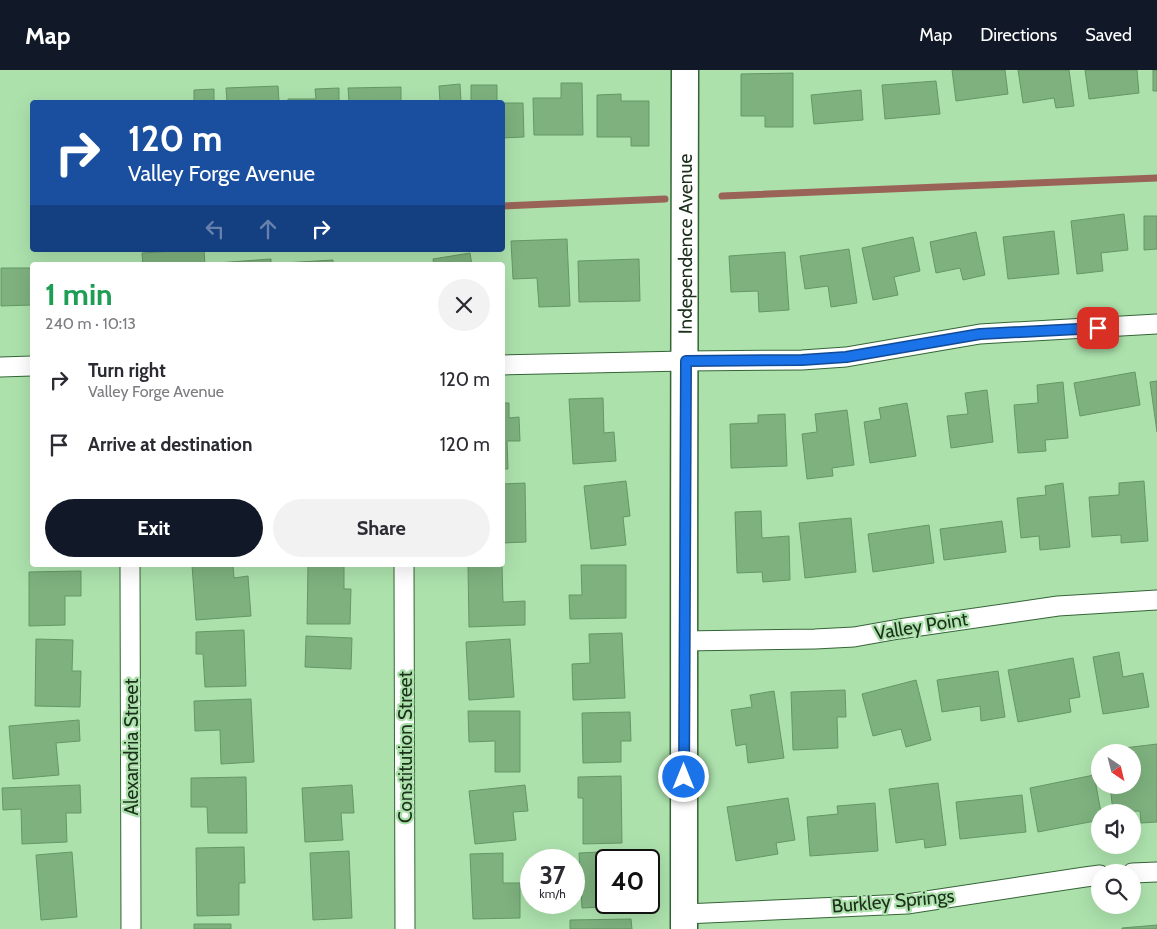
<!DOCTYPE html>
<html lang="en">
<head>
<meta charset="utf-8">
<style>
  :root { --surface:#fff; --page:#f2f2f3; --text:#2b2b33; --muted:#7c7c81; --accent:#111827 }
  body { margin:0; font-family:Cabin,sans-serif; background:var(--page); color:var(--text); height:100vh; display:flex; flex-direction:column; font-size:19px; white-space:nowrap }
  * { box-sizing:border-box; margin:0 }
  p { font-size:16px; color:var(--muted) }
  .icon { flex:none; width:28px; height:28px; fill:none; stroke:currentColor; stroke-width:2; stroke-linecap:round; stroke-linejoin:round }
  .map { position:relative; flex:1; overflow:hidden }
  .side { position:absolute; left:30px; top:192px; width:475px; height:305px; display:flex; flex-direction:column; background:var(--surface); border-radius:5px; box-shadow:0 5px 20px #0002 }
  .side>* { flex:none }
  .hud { position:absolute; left:30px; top:30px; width:475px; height:152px; border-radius:5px; box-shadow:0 5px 20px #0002; background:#1a4fa0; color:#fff; overflow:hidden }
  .needle { width:32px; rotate:145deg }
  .buttons { position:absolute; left:1091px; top:674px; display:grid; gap:10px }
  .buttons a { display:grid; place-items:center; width:50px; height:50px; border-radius:50%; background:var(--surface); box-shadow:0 5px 20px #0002; font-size:25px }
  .speed { position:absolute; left:520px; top:779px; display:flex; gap:10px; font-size:25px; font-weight:700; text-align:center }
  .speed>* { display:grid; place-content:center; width:65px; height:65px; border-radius:50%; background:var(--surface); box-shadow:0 5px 20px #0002; line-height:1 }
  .speed small { font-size:12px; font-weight:400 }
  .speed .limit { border:2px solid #111; border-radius:8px; background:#fff; color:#111 }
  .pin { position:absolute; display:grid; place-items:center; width:42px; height:42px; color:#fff; margin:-21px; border-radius:10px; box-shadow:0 2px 8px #0006 }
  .me { position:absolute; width:55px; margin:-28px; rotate:0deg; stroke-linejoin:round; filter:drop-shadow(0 0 4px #0008) }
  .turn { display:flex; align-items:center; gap:18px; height:105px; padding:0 15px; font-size:22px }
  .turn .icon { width:65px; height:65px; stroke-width:2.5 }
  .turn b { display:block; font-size:35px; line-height:42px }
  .lanes { display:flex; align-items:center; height:48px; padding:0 15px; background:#0003; justify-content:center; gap:25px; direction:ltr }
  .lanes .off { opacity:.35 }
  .round { display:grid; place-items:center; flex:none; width:52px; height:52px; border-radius:26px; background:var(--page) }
  .head { display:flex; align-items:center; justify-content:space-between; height:85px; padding:0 15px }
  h1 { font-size:30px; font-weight:700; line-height:38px; color:#1e9e55 }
  .button { display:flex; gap:10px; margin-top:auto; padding:10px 15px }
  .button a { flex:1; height:58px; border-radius:30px; background:var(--accent); color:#fff; font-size:20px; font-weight:700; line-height:58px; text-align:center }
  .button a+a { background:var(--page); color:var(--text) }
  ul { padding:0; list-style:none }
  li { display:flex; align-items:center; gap:15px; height:65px; padding:0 15px }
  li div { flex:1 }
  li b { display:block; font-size:19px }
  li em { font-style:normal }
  header { display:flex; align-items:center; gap:30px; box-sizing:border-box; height:70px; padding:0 25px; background:var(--accent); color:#fff }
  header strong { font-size:24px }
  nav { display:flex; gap:28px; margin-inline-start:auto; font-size:18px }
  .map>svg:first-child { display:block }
</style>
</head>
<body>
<header>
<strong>Map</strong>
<nav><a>Map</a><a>Directions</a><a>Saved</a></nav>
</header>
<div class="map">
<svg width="1157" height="859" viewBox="0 0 1157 859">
  <rect width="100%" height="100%" fill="#ace1ac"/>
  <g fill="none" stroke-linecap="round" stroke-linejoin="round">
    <path stroke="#9a6358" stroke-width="7" d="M722,126l435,-18
      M502,136l163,-7"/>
  </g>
  <path fill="#7eb17e" stroke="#659765" d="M952,0h53l3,24 -52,7z
    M1018,0h51l5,36 -18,2 -2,-10 -31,5z
    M1085,0h52l2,23 -50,6z
    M1153,0h4v21h-4z
    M793,3v54h-28v-11h-24v-42z
    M936,11l4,33 -55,5 -3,-34z
    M561,13h21l1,52h-49l-1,-37h28z
    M460,14l1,18h-21l-1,-16z
    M471,15h26v17h-26z
    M278,16l1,16h-52l-1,-14z
    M401,17v15h-52l-1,-14z
    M339,18v14h-51v-3h28l-1,-10z
    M214,19v13h-29h9v-12z
    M861,20l2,30 -49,4 -3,-29z
    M621,24v7h28v45h-18v-9h-34v-42z
    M502,33h21l1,34 -22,1z
    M1124,144l4,36 -27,3 2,18 -26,3 -6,-53z
    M1144,146h13v33l-13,1z
    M1054,161l5,43 -51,5 -5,-42z
    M976,162l9,43 -22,5 -3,-12 -24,5 -6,-31z
    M913,167l7,34 -26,6 4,18 -25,5 -11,-52z
    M567,169l3,67 -31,1 -2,-29 -24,1 -2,-38z
    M849,179l8,54 -26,4 -3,-21 -23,3 -5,-33z
    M193,180h11l1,15h-62l-1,-12z
    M785,182l4,58 -30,2 -1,-21 -27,1 -2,-36z
    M470,183l2,12h-38l-1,-6z
    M271,189v6h-54v-2z
    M639,189l1,42 -61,1 -1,-41z
    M333,190v5h-50v-2z
    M1,198h31v37l-31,1z
    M1135,302l5,33 -60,11 -6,-33z
    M1157,311v51l-7,-50z
    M1063,312l5,56 -23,2 1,11 -28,2 -4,-48 24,-2 -1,-18z
    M987,320l6,52 -42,6 -4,-32 21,-2 -3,-21z
    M603,328l1,35 10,-1 2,29 -43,3 -4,-65z
    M502,333h7v15l10,-1 1,24h-13l1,28h-6z
    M907,333l9,53 -46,7 -6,-41 17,-3 -2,-11z
    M847,340l7,55 -22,3 1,8 -26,3 -5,-45 15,-2 -2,-18z
    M785,344l2,52 -56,2 -1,-44 28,-1v-8z
    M626,411l4,35 -7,1 3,28 -35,4 -7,-63z
    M1144,411l4,60 -27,2v-8l-29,2 -3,-40 30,-2v-12z
    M525,413l1,59 -24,1v-59z
    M1063,413l7,64 -30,3 -1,-14 -18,2 -4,-40 29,-3 -1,-9z
    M761,441l1,27 27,-2 1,44 -27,2 -1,-10 -25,1 -2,-61z
    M851,448l5,54 -51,6 -6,-55z
    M1002,451l4,31 -62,8 -4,-31z
    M929,455l5,38 -61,9 -5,-38z
    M192,495h41l1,13 14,-2 3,40 -55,4z
    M308,495h36v24h7l-1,35h-43z
    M468,495h34l1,37 22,-1v24l-56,2z
    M581,495h45v53l-56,1 -1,-24h13z
    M81,501v25h-16v29l-36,1v-54z
    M244,560l2,56 -41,1 -2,-33h-7v-22z
    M622,563l3,65 -52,2 -1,-36 18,-1 -1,-29z
    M306,566l46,2 -1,31 -46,-2z
    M36,569l37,1 -1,31h9l-1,36 -45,-1z
    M510,569l4,58 -45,3 -3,-58z
    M1119,582l4,25 20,-4 6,34 -46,7 -10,-57z
    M1073,588l7,39 -11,2 2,13 -53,10 -10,-52z
    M998,601l7,46 -24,4 -1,-15 -38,6 -5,-32z
    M916,610l15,60 -25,7 -5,-18 -28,7 -11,-42z
    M845,620l1,27h-9l1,31 -45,2 -2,-58z
    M774,621l10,67 -36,5 -2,-19 -10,2 -5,-36 21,-3 -2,-12z
    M251,629l3,63 -33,2 -1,-34 -25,1 -1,-30z
    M468,641h52v61h-25v-31l-26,1z
    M630,642l1,29h-10v21l-38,1 -1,-50z
    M79,650l1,21 -24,2 3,32 -46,4 -4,-53z
    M1157,674v78l-16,1 -1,-12 -27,1 -3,-27h22v-33h-8v-4z
    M1094,705l7,37h-1v8l-62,12 -8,-44z
    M621,706l1,67 -39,1v-46h-5v-21z
    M246,707l1,56h-39l-1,-26h-16v-29z
    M938,713l8,62 -21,3 -1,-9 -28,4 -7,-54z
    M80,715l1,28h-15l1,29 -45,2 -1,-35 -18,1 -1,-22z
    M352,715l2,28h-13l2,27 -38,2 -3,-54z
    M525,715l3,26 -15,1 3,28 -41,4 -6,-53z
    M1022,725l4,37 -66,7 -4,-37z
    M788,728l7,42 -19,3 2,11 -42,7 -9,-54z
    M875,733l3,48 -68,5 -3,-39 31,-3 -1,-8z
    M244,777l1,36h-6v32l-42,1 -1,-68z
    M349,781l3,67 -39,2 -3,-67z
    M620,781l1,9h-15v42h17v4l-41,2 -3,-55z
    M72,782l5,65 -36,3 -5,-65z
    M503,783v30h17v35l-47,1 -3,-65z
    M631,849l1,10h-62v-9z
    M194,854h37v5h-37z
    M1157,855v4h-35v-1z"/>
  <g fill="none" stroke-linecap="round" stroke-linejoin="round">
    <defs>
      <path id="street" d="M502,295l183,-4 117,-1 44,-3 134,-23 177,-10
        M0,297l32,-1
        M130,495l1,364
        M404,495l1,364
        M683,571l132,-2 39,-2 45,-8 159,-23 99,-6
        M1132,803l25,-1
        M684,844l223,-10 178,-27 15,-2"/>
      <g id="secondary">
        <path id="s1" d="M684,859c-2,-286 2,-573 1,-859"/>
      </g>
    </defs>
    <use href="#street" stroke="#356537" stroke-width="21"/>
    <use href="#secondary" stroke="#356537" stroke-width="29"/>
    <use href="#street" stroke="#fff" stroke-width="19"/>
    <use href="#secondary" stroke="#fff" stroke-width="26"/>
  </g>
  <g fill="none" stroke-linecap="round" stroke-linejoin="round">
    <defs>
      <path id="route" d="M684,707l2,-416 116,-1 44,-3 134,-23 118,-6"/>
    </defs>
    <use href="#route" stroke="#114b97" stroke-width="12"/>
    <use href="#route" stroke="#1a73e8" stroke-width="9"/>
  </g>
  <g text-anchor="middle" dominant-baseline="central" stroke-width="4.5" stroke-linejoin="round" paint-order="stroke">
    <g font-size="19" fill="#1b2f1b" stroke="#ace1ac">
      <text stroke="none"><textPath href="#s1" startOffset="685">Independence Avenue</textPath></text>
      <text transform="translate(921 556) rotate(-9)">Valley Point</text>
      <text transform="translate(131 677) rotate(-90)">Alexandria Street</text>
      <text transform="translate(405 677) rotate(-90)">Constitution Street</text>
      <text transform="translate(893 831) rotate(-5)">Burkley Springs</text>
    </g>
  </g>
</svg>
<div class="buttons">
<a><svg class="needle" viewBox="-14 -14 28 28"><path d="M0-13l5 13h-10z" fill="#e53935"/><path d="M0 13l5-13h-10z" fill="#7c7c81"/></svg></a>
<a><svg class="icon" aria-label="sound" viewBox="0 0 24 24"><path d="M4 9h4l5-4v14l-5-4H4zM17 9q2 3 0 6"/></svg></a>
<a><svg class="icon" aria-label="search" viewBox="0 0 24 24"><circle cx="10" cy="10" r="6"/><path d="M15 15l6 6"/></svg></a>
</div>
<div class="speed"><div>37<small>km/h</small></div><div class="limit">40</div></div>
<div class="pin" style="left:1098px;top:258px;background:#d93025"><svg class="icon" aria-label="arrive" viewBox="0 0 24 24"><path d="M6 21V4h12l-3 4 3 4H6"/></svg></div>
<svg class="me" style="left:684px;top:707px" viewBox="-20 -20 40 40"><circle r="17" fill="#1a73e8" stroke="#fff" stroke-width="3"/><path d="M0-11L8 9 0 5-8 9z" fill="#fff"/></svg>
<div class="hud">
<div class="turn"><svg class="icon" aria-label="right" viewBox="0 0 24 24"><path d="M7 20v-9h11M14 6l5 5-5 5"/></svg><div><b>120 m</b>Valley Forge Avenue</div></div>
<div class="lanes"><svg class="icon off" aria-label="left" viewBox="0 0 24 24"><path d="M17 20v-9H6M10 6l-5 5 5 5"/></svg><svg class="icon off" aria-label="ahead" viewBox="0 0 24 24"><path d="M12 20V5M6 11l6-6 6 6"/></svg><svg class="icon" aria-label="right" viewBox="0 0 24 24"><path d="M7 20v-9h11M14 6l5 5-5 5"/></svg></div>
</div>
<section class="side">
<div class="head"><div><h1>1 min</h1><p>240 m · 10:13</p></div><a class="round"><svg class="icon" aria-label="close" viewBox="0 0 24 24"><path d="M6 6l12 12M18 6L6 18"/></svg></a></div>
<ul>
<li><svg class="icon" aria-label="right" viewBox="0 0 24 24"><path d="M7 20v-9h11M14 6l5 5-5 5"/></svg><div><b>Turn right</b><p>Valley Forge Avenue</p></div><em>120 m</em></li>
<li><svg class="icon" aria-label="arrive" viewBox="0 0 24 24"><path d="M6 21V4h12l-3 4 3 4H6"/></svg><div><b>Arrive at destination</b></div><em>120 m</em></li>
</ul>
<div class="button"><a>Exit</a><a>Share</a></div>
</section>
</div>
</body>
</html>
